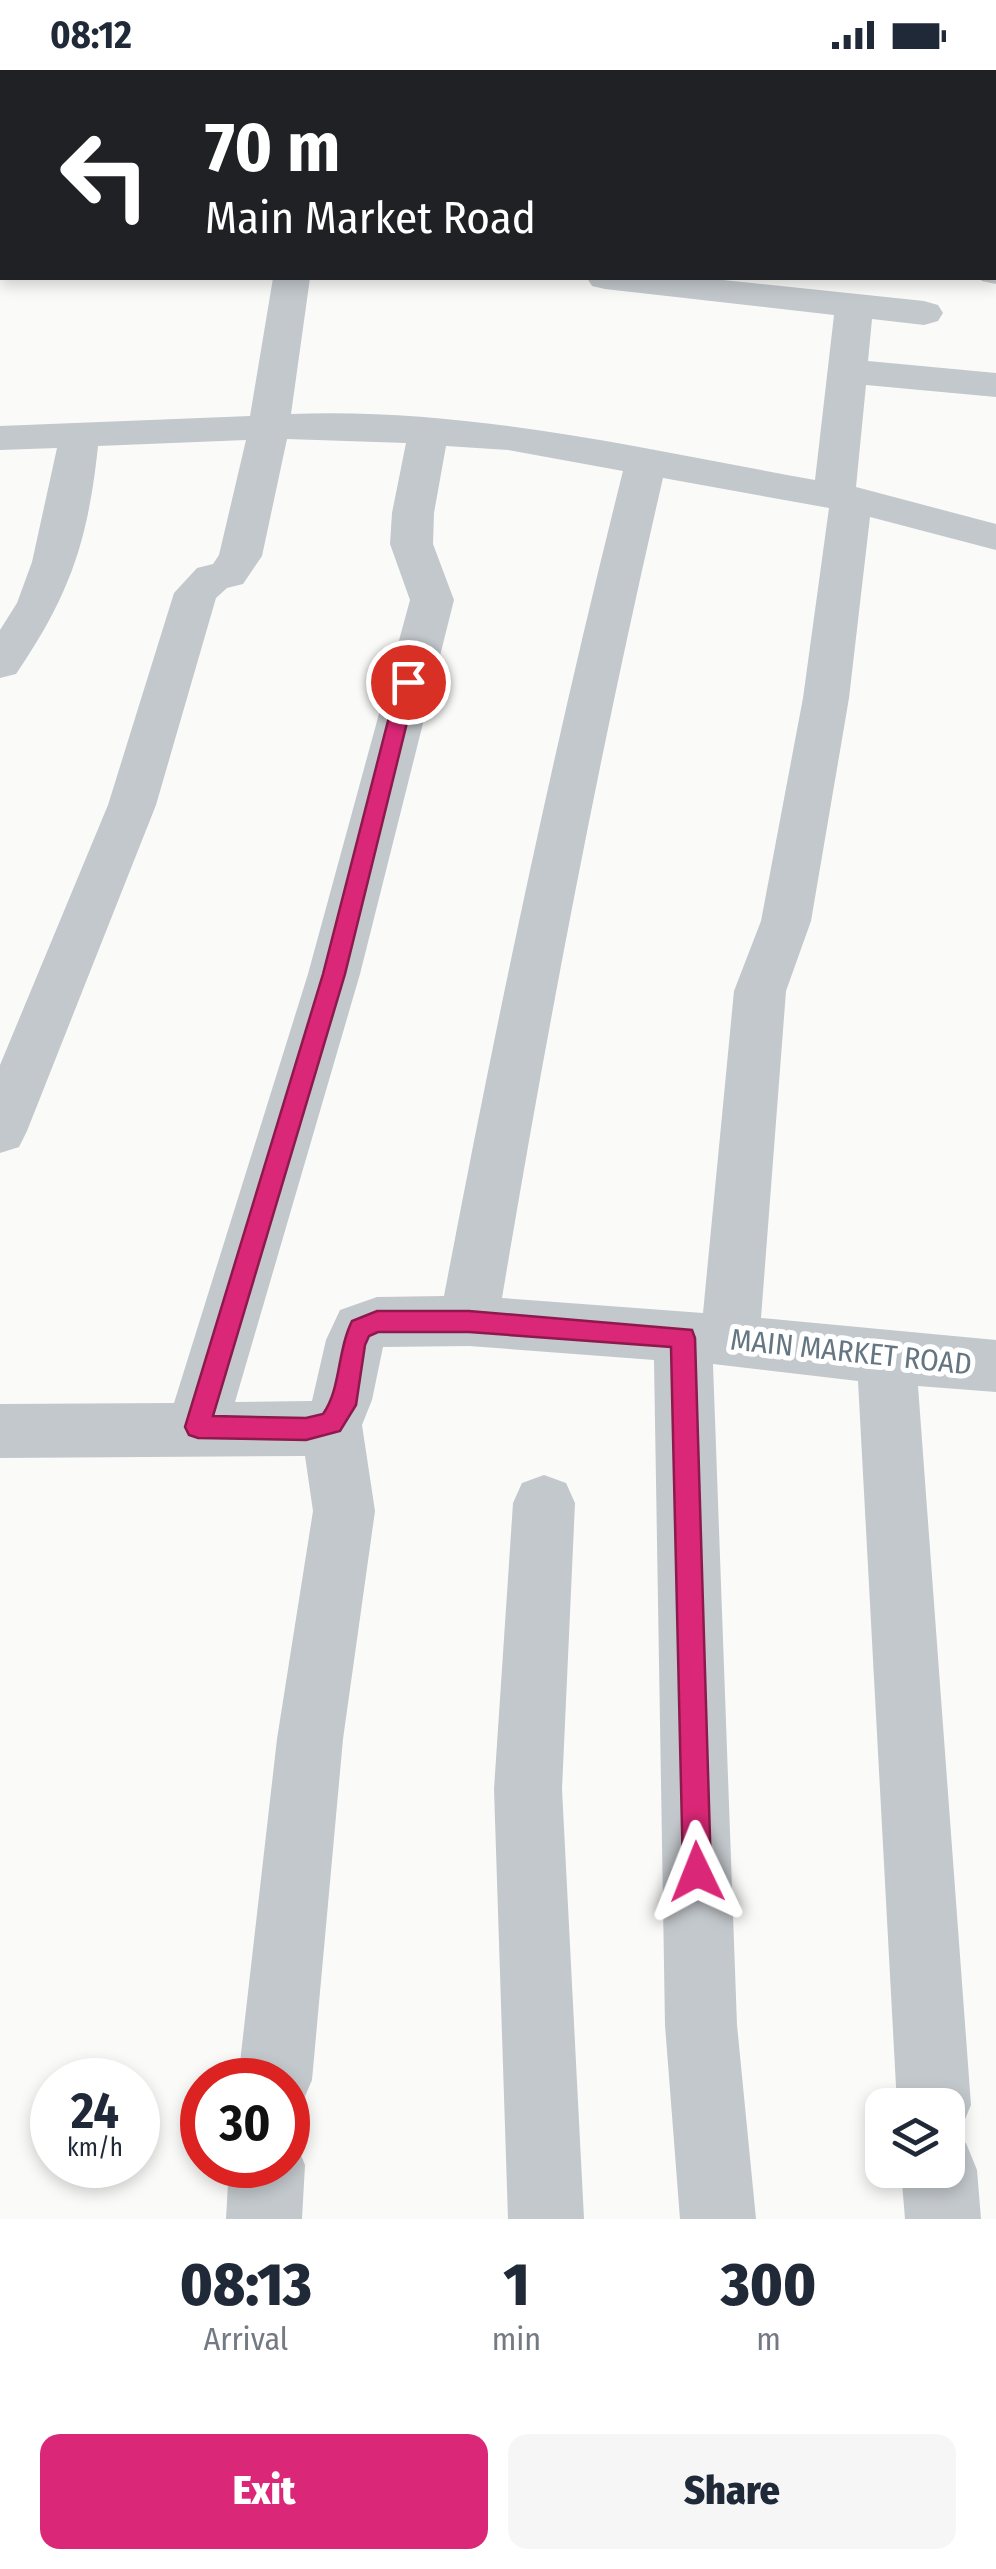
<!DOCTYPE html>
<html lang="en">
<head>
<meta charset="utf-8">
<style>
  :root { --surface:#fff; --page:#f6f6f7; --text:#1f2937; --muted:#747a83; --accent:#db2777 }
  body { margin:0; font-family:"Fira Sans Condensed",sans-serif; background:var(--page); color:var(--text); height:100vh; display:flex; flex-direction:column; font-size:38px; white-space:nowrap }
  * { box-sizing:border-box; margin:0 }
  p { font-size:32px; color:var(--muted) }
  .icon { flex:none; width:55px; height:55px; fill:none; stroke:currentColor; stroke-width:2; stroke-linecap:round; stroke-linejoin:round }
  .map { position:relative; height:2149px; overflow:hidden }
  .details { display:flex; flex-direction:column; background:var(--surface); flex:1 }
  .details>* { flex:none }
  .banner { position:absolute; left:0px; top:0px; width:998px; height:210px; box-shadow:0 5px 15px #0003; background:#202124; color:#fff; overflow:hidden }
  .buttons { position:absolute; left:865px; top:2018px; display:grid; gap:20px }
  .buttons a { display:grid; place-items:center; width:100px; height:100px; border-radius:20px; background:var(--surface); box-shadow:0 5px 15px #0003; font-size:50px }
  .speed { position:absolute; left:30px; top:1988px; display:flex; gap:20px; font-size:50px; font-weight:700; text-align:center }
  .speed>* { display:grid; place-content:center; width:130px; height:130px; border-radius:50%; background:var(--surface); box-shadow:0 5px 15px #0003; line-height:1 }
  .speed small { font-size:25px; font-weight:400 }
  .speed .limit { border:15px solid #d22; background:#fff; color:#111 }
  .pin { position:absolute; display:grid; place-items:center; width:85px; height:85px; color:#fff; margin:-42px; border:5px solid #fff; border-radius:50%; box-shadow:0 2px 10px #0007 }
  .me { position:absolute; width:110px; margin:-55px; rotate:358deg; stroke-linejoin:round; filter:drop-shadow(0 0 8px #0008) }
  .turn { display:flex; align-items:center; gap:35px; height:210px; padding:0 40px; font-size:45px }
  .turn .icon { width:130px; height:130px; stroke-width:2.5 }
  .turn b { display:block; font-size:70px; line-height:85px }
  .eta { display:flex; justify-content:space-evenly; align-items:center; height:170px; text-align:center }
  .eta b { font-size:60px; font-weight:800; line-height:70px }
  .cta { display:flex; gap:20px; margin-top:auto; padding:20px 40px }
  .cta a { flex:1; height:115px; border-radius:20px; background:var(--accent); color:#fff; font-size:40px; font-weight:800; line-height:115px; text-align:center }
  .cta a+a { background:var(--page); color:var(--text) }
  .status { display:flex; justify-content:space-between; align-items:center; height:70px; padding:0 50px; background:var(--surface); direction:ltr }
  .status svg { height:28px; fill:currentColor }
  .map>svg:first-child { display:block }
</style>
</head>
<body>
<div class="status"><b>08:12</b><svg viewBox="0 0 49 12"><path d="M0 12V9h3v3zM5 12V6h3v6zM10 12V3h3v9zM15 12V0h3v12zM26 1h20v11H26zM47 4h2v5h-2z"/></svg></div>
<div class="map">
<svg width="996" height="2149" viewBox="0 0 996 2149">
  <rect width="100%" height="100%" fill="#fafaf8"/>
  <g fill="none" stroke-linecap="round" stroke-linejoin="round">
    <path fill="#c3c8cc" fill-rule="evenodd" d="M273,208h37l-19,136c176,-7 352,35 524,66l19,-165 -229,-26 -13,-3 -5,-8h117l220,23 14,4 5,8 -5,8 -14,4 -52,-6 -4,42 128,12v24l-130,-12 -10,102 140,37v26l-126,-33 -21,181 -38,223 -25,70 -25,327 235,22v52l-78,-6 53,719 -11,26 -12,5 18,7 11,27 4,49h-76l-4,-49h47v-65h-51l-39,-724 -145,-17 24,661 19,194h-76l-15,-194 -11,-665 -185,-14 -86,1 -11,53 -10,25 13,86 -32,228 -31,341 -11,26 -13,6v-32h-50l39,-341 36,-228 -8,-55 -305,2v-54l174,-1 134,-429 102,-374 -20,-56 2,-31 14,-70 -119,-4 -25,117 -19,28 -16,4 -11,10 -60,207 -129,326 -8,16 -19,6v-88l108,-260 66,-212 23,-25 16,-4 6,-9 27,-115 -148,6c-10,95 -28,149 -82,228l-16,4v-48l17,-27 15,-41 25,-114 -57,2v-24l250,-10zM446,376l62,4 115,21c-69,275 -126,546 -179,825l-67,1 -37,13 -14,30 -14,61 -77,1 125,-428 94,-374 -21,-56 1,-31zM663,408l166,30 -26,190 -42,223 -27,70 -31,322 -201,-15c46,-275 98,-548 161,-820z
      M544,1405l22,8 9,20 -13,286 22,430h-76l-14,-430 19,-286 9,-20z
      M288,2066l6,2 11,27 -3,54h-76l3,-54h59z"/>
    <path fill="#c3c8cc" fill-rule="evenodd" d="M0,14h2v20h-2z
      M996,192v22l-14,-3 -3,-3h16z"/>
  </g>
  <path fill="#db2777" stroke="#8e194d" stroke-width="2.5" d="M408,606l9,6 -72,292 -132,442 93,2 17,-4c18,-25 14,-63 29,-93l25,-10h92l223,19 3,8 16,534 -4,10 -10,4 -10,-4 -4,-10 -12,-525 -202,-15h-91l-9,4 -4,9 -9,60 -16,26 -34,9 -108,-2 -9,-3 -4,-8 138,-453 75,-292z"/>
  <g text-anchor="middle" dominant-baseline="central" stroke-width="10" stroke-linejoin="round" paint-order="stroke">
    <g font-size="30" fill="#657683" stroke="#fff">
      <text transform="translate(851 1282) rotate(6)">MAIN MARKET ROAD</text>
    </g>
  </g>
</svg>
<div class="buttons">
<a><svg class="icon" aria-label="layers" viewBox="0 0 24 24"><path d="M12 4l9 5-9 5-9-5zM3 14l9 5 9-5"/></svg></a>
</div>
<div class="speed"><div>24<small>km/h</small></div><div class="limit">30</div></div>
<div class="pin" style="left:408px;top:612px;background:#d93025"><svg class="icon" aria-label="arrive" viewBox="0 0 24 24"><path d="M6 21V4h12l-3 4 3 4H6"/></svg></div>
<svg class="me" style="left:697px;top:1802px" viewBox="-20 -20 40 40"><path d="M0-17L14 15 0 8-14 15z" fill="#db2777" stroke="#fff" stroke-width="4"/></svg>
<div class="banner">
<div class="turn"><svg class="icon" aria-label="left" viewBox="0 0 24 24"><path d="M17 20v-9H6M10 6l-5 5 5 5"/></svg><div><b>70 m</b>Main Market Road</div></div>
</div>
</div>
<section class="details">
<div class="eta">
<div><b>08:13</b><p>Arrival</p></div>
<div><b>1</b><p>min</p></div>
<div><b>300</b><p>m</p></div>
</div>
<div class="cta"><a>Exit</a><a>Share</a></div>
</section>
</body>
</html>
